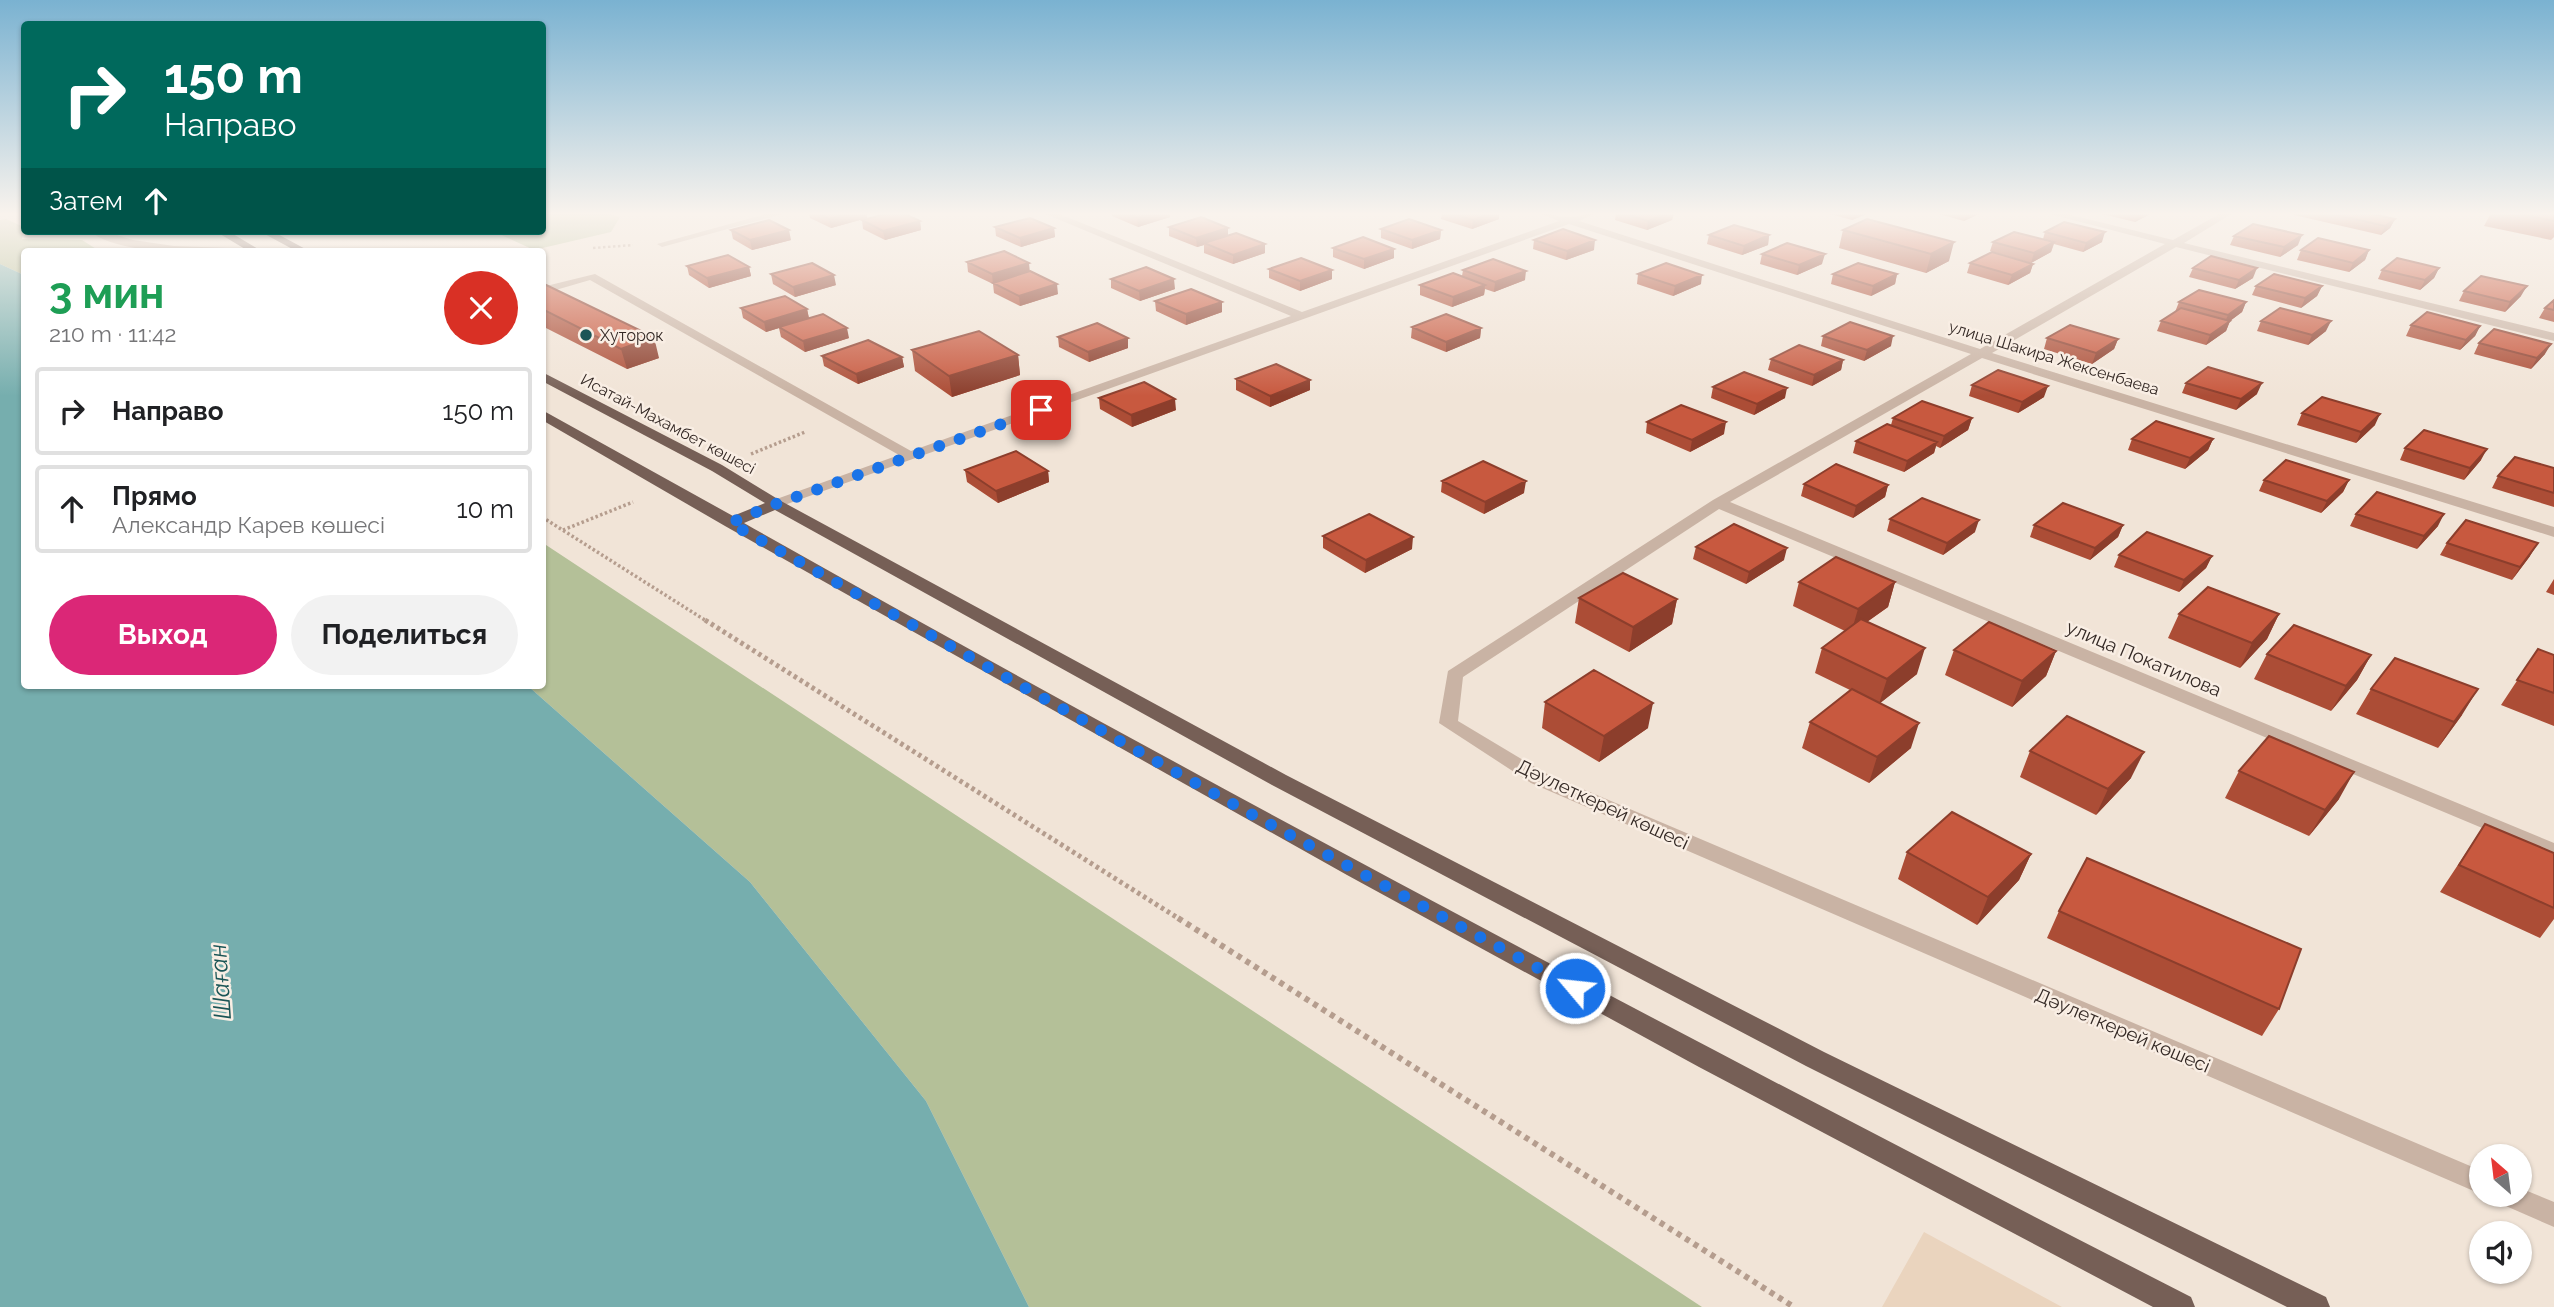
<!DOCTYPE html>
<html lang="ru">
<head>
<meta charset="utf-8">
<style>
  :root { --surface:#fff; --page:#f2f2f2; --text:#202124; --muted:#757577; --line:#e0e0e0; --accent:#db2777 }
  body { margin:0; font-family:Raleway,sans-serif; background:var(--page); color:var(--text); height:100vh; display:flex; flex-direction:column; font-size:26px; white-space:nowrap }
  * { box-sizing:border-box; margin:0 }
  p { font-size:23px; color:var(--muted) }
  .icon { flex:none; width:38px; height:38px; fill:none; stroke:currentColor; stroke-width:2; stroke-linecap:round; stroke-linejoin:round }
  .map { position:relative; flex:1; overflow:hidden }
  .details { position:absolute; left:21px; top:248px; width:525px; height:441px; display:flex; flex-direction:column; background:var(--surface); border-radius:7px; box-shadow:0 2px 5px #0004 }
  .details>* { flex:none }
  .banner { position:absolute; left:21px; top:21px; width:525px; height:214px; border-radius:7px; box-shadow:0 2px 5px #0004; background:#00695c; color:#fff; overflow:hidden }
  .needle { width:46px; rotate:332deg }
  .buttons { position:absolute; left:2469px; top:1144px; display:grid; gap:14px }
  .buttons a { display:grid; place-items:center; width:63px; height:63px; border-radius:50%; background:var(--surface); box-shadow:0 2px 5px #0004; font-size:35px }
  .pin { position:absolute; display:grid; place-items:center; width:60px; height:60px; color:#fff; margin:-30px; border-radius:14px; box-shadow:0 4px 10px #0006 }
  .me { position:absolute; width:77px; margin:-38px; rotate:298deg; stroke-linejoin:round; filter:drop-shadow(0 0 5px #0008) }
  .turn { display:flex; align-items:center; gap:24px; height:147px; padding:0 28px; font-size:32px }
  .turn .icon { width:91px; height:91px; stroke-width:2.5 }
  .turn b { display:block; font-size:49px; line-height:60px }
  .then { display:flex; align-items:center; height:66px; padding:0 28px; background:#0003; gap:14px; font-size:26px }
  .round { display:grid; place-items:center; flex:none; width:74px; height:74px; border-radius:37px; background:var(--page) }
  .summary { display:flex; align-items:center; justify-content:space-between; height:119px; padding:0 28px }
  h1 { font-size:42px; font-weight:700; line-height:52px; color:#1e9e55 }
  .primary-button { display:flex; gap:14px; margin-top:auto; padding:14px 28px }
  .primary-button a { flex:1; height:80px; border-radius:42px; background:var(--accent); color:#fff; font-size:28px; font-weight:700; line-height:80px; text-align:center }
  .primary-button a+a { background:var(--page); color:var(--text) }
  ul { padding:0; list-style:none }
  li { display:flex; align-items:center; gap:21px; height:88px; margin:0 14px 10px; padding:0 14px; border:4px solid var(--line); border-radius:7px }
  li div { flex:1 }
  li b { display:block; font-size:26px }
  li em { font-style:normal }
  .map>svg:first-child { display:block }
</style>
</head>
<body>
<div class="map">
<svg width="2554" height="1307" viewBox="0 0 2554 1307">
  <rect width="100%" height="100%" fill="#f1e4d7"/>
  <path fill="#b4c098" d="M543,213h63l14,4 -9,15 -77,18 -41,-19h49z
    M6,219l18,8 -2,12 60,1 19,12h-77v23l-24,-11v-44z
    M543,543l1159,764h-673l-103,-206 -176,-219 -222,-196h14z"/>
  <path fill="#ead4be" d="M1924,1232l138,75h-180z"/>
  <path fill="#76aeae" d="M0,264l24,11v411h504l222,196 176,219 103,206h-1029z"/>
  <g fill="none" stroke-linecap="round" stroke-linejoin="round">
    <path stroke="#b59d8e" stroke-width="2.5" stroke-dasharray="2.5 2.5" stroke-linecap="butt" d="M593,248l40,-3"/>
    <path stroke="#b59d8e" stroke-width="3.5" stroke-dasharray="2.5 2.5" stroke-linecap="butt" d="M751,454l54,-22
      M542,517l166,105
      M563,530l70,-28"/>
    <path stroke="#b59d8e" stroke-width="5" stroke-dasharray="3.5 3.5" stroke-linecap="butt" d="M705,620l476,300"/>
    <path stroke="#b59d8e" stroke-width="6" stroke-dasharray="5 5" stroke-linecap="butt" d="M1178,918l616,389"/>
    <path fill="#c9b3a4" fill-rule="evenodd" d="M769,213h17l-124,34 -5,-3z
      M1043,213h14l245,99 257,-91 -20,-8c10,0 19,4 29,4 8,1 18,-4 28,-4l-17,8 401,128 185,-105 -119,-31h17l110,27 48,-27h12l-49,30 370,90v8l-378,-94 -184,106 562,174v10l-572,-179 -252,144 824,341v15l-835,-349 -256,168 -5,44 87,52 937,398 1,24 -952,-412 -92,-60 9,-52 265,-171 258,-146 -402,-130 -793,284 -5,-1 -2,-3 2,-3 128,-46 -309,-175 -48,14v-7l53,-13 316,177 380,-135z
      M89,231h15l29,9 41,6 84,3 5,3c-45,0 -138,7 -174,-21z
      M2520,1188l34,14v25l-55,-24 -4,-8h25z"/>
    <path fill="#765f56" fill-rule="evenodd" d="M215,231h13l35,21h-13z
      M259,231h13l39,21h-13z
      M542,372l180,93 59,36 505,274 538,277 502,245 4,10h-43l-481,-241 -534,-281 -497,-275 -31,13c476,269 960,525 1447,774l4,10h-42l-454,-240 -352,-192 -622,-349 -183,-106v-10l191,106 32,-13 -53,-32 -170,-90z"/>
  </g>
  <path fill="#ac4d36" d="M809,213h57l1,5 -36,10 -21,-10z
    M1112,213h57l1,4 -32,10 -26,-11z
    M1442,213h57v6l-27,10 -31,-10z
    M1616,213h58l-2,7 -25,10 -32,-10z
    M1826,213h43l-17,7z
    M1935,213h46l-17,8z
    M2098,213h54l-17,9z
    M2295,213h73l27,6 -5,9 -9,7 -87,-20z
    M2491,213h63v24l-3,3 -67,-14z
    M1867,219l82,42 -23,12 -87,-25 4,-18z
    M862,220l58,1 1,9 -36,10 -22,-11z
    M995,227l59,1 1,9 -34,10 -25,-11z
    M1169,227l59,1v7l37,9v9l-32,11 -29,-11v-8l-7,2 -28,-11z
    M1381,229l60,1 -1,9 -28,10 -31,-11z
    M731,230l60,10 -39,10 -19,-11z
    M2045,232l57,10 -19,10 -29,-8 -3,8 -20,11 -41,-12 3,-9 50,-3z
    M1709,235h60l-1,10 -26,10 -35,-11z
    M2234,236l64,9 -18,12 -50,-12z
    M1534,240l60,10 -28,10 -33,-11z
    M1333,248l61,10 -30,11 -31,-12z
    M2301,250h68l-4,10 -16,12 -52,-12z
    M1762,254l60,10 -25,11 -37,-11z
    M967,262l63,9 28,23 -38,12 -26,-13 -1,-9 -25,-12z
    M1970,263l63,1 -3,9 -22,12 -41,-12z
    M687,266l62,1 2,9 -42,12 -20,-13z
    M2193,268l60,10 -18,11 -46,-12z
    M2439,268l-5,10 -14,12 -42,-11 4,-9z
    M1269,269l63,10 -32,12 -31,-13z
    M1463,270l62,10 -31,12 -9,-3 -1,6 -32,12 -32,-12v-10l42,-9z
    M771,274l65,11 -41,12 -22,-13z
    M1638,274l63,10 -28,12 -36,-12z
    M1833,274h64l-2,10 -24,12 -40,-12z
    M1111,279l64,10 -35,12 -29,-13z
    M542,283l117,75 -32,11 -85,-43z
    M2256,286h66l-5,10 -16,12 -49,-13z
    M2464,291l57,5 -16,16 -46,-11z
    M2554,300v22l-15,-4 6,-10z
    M1155,301l67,11 -36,13 -30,-14z
    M2179,302h67l-4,10 -12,9 -4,10 -20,14 -49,-14 4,-10 14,-9z
    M741,308l66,1 2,9 40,20 -44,14 -24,-15 -2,-9 -13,4 -23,-14z
    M2261,321l65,10 -18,14 -51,-14z
    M2411,325l69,1 -5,10 -15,14 -54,-14z
    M1412,327l69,1 -1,10 -34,14 -35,-14z
    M1823,336l68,10 -27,15 -43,-15z
    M1058,337l70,11 -39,14 -30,-15z
    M2047,338l71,1 -4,10 -22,15 -48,-15z
    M2479,343l66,11 -14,15 -57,-15z
    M912,350l106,5 2,20 -68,22 -37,-26z
    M822,356l80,1 2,10 -46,17 -34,-18z
    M1771,359l72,1 -2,10 -29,16 -44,-16z
    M1236,379l74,1v10l-40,17 -34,-17z
    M2186,383l71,11 -21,16 -54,-17z
    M1972,385l72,12 -26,16 -49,-17z
    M1713,387l72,11 -31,17 -43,-17z
    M1099,398l77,12 -44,17 -32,-18z
    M2302,413l73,12 -19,18 -59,-18z
    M1893,418h79l-4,12 -28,18 -4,-2 -2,7 -30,19 -51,-19 3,-12 35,-16z
    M1647,422l77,12 -34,18 -44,-19z
    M2132,439h81l-5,11 -23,19 -57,-19z
    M2405,448l76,12 -17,20 -64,-20z
    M2554,468v39l-62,-19 6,-12z
    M965,470l83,1 1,11 -51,21 -31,-21z
    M2264,480h85l-6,12 -22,21 -62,-22z
    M1442,481l82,12 -40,21 -43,-22z
    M1804,484l84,1 -3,12 -32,21 -52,-22z
    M2356,514l82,12 -21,23 -67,-23z
    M1890,519l85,13 -32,23 -56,-24z
    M2034,525h89l-5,12 -28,23 -60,-23z
    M1323,536l89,13 -47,24 -42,-25z
    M2447,543l83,13 -18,24 -72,-25z
    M1696,547l88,13 -38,24 -53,-25z
    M2119,555l93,1 -6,12 -27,24 -65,-25z
    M2554,579v16l-8,-3z
    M1799,582h96l-7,25 -21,15 50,52 -37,29 31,45 -42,35 -67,-35 8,-26 40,-32 -35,-17 7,-25 23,-17 -52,-25z
    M1579,598l98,1 -5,25 -43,28 -54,-29z
    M2179,614h100l-12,25 -27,29 -72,-30z
    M2538,649l16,6v71l-53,-21z
    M1954,650l102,1 -10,25 -34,31 -67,-32z
    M2267,654l104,1 -14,25 -26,31 -77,-32z
    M2371,689l91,26 -24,33 -82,-34z
    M1545,702l103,26 -49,34 -57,-34z
    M2030,751l101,27 -35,37 -76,-38z
    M2239,771l100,28 -30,37 -84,-38z
    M2485,824l69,29v66l-14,19 -100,-46z
    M1907,852l124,2 -12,26 -42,45 -79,-46z
    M2059,911l220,98 -17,27 -215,-98z"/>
  <path fill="#8c3e2c" d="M851,213h15l1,5 -36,10 -2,-9z
    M1153,213h16l1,4 -32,10 -1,-9z
    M1492,213h7v6l-27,10 1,-9z
    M1669,213h5l-2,7 -25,10 1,-9z
    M1854,213h15l-17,7z
    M1967,213h14l-17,8z
    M2138,213h14l-17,9z
    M2395,219l-5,9 -9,7 4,-9z
    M920,221l1,9 -36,10 -2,-9z
    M1054,228l1,9 -34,10 -1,-9z
    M1228,228v9l-24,6v2l-7,2 -1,-9z
    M789,230l2,10 -39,10 -2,-10z
    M1441,230l-1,9 -28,10v-9z
    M2105,232l-3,10 -19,10 3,-9z
    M1769,235l-1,10 -26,10 2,-9z
    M2302,235l-4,10 -18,12 4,-10z
    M1595,240l-1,10 -28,10 1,-9z
    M1954,242l-5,19 -23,12 5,-19z
    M2054,242l-3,10 -20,11 3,-10z
    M1265,244v9l-32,11v-9z
    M1394,249v9l-30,11v-10z
    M2369,250l-4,10 -16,12 4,-9z
    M1825,254l-3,10 -25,11 2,-10z
    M1029,263l1,10 -37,11 -1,-10z
    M2033,264l-3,9 -22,12 4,-10z
    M749,267l2,9 -42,12 -2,-10z
    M2257,268l-4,10 -18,11 4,-9z
    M2439,268l-5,10 -14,12 5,-10z
    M1332,270v9l-32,12v-10z
    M1526,271l-1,9 -31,12 1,-10z
    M1897,274l-2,10 -24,12 2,-10z
    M834,275l2,10 -41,12 -2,-10z
    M1702,275l-1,9 -28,12 2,-10z
    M1174,279l1,10 -35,12 -1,-10z
    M1057,284l1,10 -38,12 -1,-10z
    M1485,285l-1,10 -32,12 1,-10z
    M2322,286l-5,10 -16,12 4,-10z
    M2527,286l-6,10 -16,16 5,-10z
    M1222,302v10l-36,13v-11z
    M2246,302l-4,10 -19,14 5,-11z
    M807,309l2,10 -30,8v1l-13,4 -2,-10z
    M2230,321l-4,10 -20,14 4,-10z
    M2331,321l-5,10 -18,14 4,-10z
    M2480,326l-5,10 -15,14 6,-10z
    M847,328l2,10 -44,14 -2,-11z
    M1481,328l-1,10 -34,14v-10z
    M1893,336l-2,10 -27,15 3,-11z
    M654,337l5,21 -32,11 -6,-20z
    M1128,338v10l-39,14 -1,-10z
    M2118,339l-4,10 -22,15 4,-11z
    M2551,344l-6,10 -14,15 6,-11z
    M1018,355l2,20 -68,22 -3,-21z
    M902,357l2,10 -46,17 -2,-10z
    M1843,360l-2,10 -29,16 2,-11z
    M1310,380v10l-40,17v-11z
    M2262,383l-5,11 -21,16 5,-11z
    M2048,386l-4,11 -26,16 4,-11z
    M1787,388l-2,10 -31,17 3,-11z
    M1175,399l1,11 -44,17 -1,-12z
    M2380,414l-5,11 -19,18 5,-11z
    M1972,418l-4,12 -28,18 4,-12z
    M1726,422l-2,12 -34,18 2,-12z
    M2213,439l-5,11 -23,19 5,-11z
    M1937,442l-3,11 -30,19 3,-11z
    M2487,449l-6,11 -17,20 6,-12z
    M1048,471l1,11 -51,21 -2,-12z
    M2349,480l-6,12 -22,21 6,-12z
    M1526,481l-2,12 -40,21 1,-12z
    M1888,485l-3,12 -32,21 3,-12z
    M2444,514l-6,12 -21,23 7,-13z
    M1979,520l-4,12 -32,23 4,-12z
    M2123,525l-5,12 -28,23 5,-12z
    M1413,537l-1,12 -47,24 1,-13z
    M2538,543l-8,13 -18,24 8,-13z
    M1787,548l-3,12 -38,24 3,-12z
    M2212,556l-6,12 -27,24 5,-12z
    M1895,582l-7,25 -37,26 7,-24z
    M1677,599l-5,25 -43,28 4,-25z
    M2279,614l-12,25 -27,29 12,-25z
    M1925,648l-8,26 -38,30 8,-25z
    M2056,651l-10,25 -34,31 10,-26z
    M2371,655l-14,25 -26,31 15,-25z
    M2478,689l-16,26 -24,33 16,-26z
    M1653,703l-5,25 -49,34 5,-26z
    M1919,723l-8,25 -42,35 8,-26z
    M2144,752l-13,26 -35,37 12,-26z
    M2354,772l-15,27 -30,37 16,-26z
    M2031,854l-12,26 -42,45 11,-28z"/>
  <path fill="#c8593f" stroke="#8c3e2c" stroke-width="2" d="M817,213h34l-22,6z
    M889,213h14l17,8 -37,10 -21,-11z
    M1126,213h27l-16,5z
    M1452,213h40l-19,7z
    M1623,213h46l-21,8z
    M2329,213h39l27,6 -10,7z
    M2516,213h38v8z
    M1201,217l27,11 -32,10 -27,-11z
    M1030,218l24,10 -34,10 -25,-11z
    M1409,219l32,11 -29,10 -31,-11z
    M1867,219l87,23 -23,12 -88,-24z
    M769,220l20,10 -39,10 -19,-10z
    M2064,222l41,10 -19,11 -41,-11z
    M2253,224l49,11 -18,12 -50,-11z
    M1734,225l35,10 -25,11 -35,-11z
    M1563,229l32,11 -28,11 -33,-11z
    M2014,232l40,10 -20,11 -41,-11z
    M1236,233l29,11 -32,11 -29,-12z
    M1363,237l31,12 -30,10 -31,-11z
    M2318,238l51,12 -16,13 -52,-13z
    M1787,243l38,11 -26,11 -37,-11z
    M1004,251l25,12 -37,11 -25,-12z
    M1992,252l41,12 -21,11 -42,-12z
    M728,255l21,12 -42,11 -20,-12z
    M2211,256l46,12 -18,12 -46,-12z
    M1301,258l31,12 -32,11 -31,-12z
    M2397,258l42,10 -14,12 -43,-10z
    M1493,259l33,12 -31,11 -32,-12z
    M812,263l22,12 -41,12 -22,-13z
    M1666,263l36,12 -27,11 -37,-12z
    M1858,263l39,11 -24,12 -40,-12z
    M1146,267l28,12 -35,12 -28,-12z
    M1030,271l27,13 -38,12 -26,-13z
    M1453,273l32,12 -32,12 -33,-12z
    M2274,274l48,12 -17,12 -49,-12z
    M2481,276l46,10 -17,16 -46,-11z
    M542,283l112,54 -33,12 -79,-40z
    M1191,289l31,13 -36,12 -31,-13z
    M2199,290l47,12 -18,13 -49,-13z
    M785,296l22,13 -43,13 -23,-14z
    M2554,300v10l-9,-2z
    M2181,308l49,13 -20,14 -49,-14z
    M2280,308l51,13 -19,14 -51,-14z
    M2427,312l53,14 -14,14 -55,-15z
    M823,314l24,14 -44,13 -24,-14z
    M1446,314l35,14 -35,14 -34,-15z
    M1850,322l43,14 -26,14 -44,-14z
    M1097,323l31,15 -40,14 -30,-15z
    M2070,325l48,14 -22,14 -49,-15z
    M2494,329l57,15 -14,14 -58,-15z
    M979,331l39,24 -69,21 -37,-26z
    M868,340l34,17 -46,17 -34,-18z
    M1799,345l44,15 -29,15 -43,-16z
    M1276,364l34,16 -40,16 -34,-17z
    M2208,367l54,16 -21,16 -55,-16z
    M1998,370l50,16 -26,16 -50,-17z
    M1744,372l43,16 -30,16 -44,-17z
    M1144,382l31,17 -44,16 -32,-17z
    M2322,397l58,17 -19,18 -59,-19z
    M1922,401l50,17 -28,18 -51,-18z
    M1681,405l45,17 -34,18 -45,-18z
    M2156,421l57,18 -23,19 -58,-19z
    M1887,424l50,18 -30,19 -51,-20z
    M2424,430l63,19 -17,19 -65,-20z
    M1016,451l32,20 -52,20 -31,-21z
    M2515,457l39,11v25l-56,-17z
    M2286,460l63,20 -22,21 -63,-21z
    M1483,461l43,20 -41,21 -43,-21z
    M1836,464l52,21 -32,21 -52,-22z
    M2377,492l67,22 -20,22 -68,-22z
    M1922,498l57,22 -32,23 -57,-24z
    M2063,503l60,22 -28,23 -61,-23z
    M1369,514l44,23 -47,23 -43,-24z
    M2466,520l72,23 -18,24 -73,-24z
    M1734,524l53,24 -38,24 -53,-25z
    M2147,532l65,24 -28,24 -65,-25z
    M1836,557l59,25 -37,27 -59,-27z
    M1623,573l54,26 -44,28 -54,-29z
    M2208,587l71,27 -27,29 -73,-29z
    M1861,619l64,29 -38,31 -65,-31z
    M1989,622l67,29 -34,30 -68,-31z
    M2294,625l77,30 -25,31 -79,-32z
    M2538,649l16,6v38l-37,-13z
    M2395,658l83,31 -24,33 -83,-33z
    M1594,670l59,33 -49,33 -59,-34z
    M1852,689l67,34 -42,34 -67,-35z
    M2067,716l77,36 -36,37 -78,-38z
    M2269,736l85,36 -29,38 -86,-39z
    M1952,812l79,42 -43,43 -81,-45z
    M2485,824l69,29v55l-95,-43z
    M2087,858l214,91 -22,60 -220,-98z"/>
  <linearGradient id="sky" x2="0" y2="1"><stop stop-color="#7ab2d1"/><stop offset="0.54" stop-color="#f9f3ed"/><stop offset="1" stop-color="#f9f3ed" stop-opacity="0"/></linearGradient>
  <rect width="2554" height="396" fill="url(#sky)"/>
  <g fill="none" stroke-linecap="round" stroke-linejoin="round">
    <path stroke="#1a73e8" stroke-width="12" stroke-dasharray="0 21.6" d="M1041,410l-265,94 -46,19 510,285 335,180"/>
  </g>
  <circle fill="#1b5556" stroke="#f9eee4" stroke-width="2.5" cx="586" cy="335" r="7"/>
  <g text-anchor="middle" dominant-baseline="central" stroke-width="5" stroke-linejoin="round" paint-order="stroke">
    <g font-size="16" fill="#342925" stroke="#f9eee4" text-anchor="start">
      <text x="600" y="335">Хуторок</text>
    </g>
    <g font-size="16" fill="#342925" stroke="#f9eee4">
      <text transform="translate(2054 358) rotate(17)">улица Шакира Жексенбаева</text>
      <text transform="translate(668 424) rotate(28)">Исатай-Махамбет көшесі</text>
    </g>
    <g font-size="19" fill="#342925" stroke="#f9eee4">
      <text transform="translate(2144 658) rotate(23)">улица Покатилова</text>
      <text transform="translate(1603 804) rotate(25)">Дәулеткерей көшесі</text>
      <text transform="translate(2123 1030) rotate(23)">Дәулеткерей көшесі</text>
    </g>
    <g font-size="24" font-style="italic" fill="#1b5556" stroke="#f9eee4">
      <text transform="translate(220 982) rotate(-94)">Шаған</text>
    </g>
  </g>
</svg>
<div class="buttons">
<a><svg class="needle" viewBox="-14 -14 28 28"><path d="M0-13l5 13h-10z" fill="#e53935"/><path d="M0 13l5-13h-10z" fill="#757577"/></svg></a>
<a><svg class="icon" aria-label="sound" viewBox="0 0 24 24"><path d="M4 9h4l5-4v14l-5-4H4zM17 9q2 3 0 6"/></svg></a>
</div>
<div class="pin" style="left:1041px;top:410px;background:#d93025"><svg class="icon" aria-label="arrive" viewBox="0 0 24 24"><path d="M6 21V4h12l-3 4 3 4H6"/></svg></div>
<svg class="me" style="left:1575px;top:988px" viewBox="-20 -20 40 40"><circle r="17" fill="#1a73e8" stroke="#fff" stroke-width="3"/><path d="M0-11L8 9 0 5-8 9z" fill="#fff"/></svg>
<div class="banner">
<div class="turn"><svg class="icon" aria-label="right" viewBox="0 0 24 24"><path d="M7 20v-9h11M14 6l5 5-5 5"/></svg><div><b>150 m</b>Направо</div></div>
<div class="then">Затем<svg class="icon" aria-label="ahead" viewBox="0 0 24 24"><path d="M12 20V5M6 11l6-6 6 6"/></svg></div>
</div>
<section class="details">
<div class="summary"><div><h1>3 мин</h1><p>210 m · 11:42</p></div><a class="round" style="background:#d93025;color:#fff"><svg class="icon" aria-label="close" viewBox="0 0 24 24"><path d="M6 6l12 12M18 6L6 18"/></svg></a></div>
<ul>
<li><svg class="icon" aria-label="right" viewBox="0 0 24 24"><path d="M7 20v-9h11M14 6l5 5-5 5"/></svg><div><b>Направо</b></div><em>150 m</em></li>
<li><svg class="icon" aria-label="ahead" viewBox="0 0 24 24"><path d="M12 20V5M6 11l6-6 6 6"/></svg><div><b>Прямо</b><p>Александр Карев көшесі</p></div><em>10 m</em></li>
</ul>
<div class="primary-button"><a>Выход</a><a>Поделиться</a></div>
</section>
</div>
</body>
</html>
